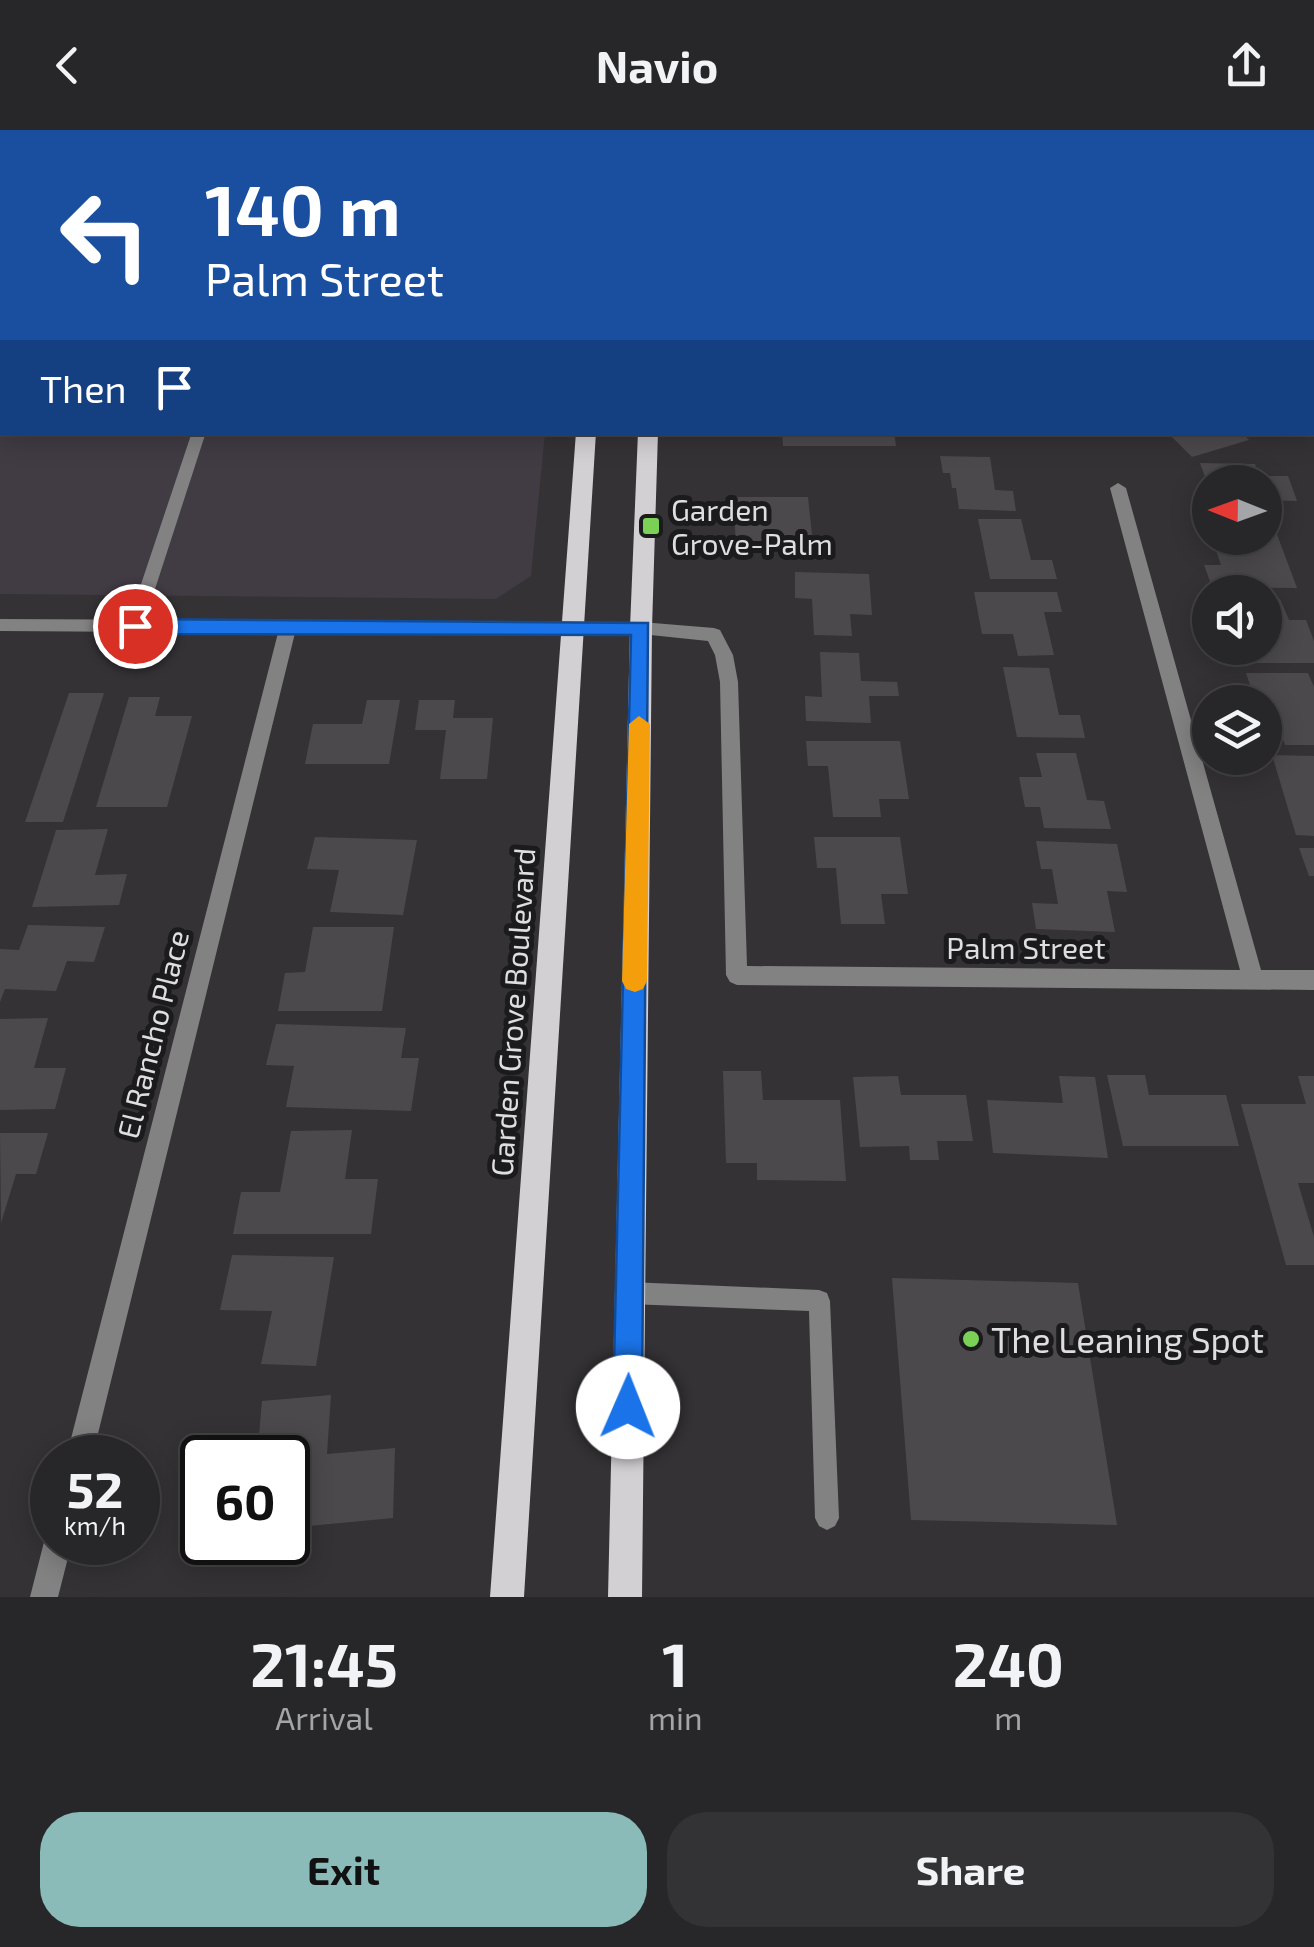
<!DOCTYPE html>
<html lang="en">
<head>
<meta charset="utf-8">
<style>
  :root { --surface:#272628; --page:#333234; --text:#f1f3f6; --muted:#a4a5a8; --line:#434345; --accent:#8bbbb9 }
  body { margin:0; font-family:"Exo 2",sans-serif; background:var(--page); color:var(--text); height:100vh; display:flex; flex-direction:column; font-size:38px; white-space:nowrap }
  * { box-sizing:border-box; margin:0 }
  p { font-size:32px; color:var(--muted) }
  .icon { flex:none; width:55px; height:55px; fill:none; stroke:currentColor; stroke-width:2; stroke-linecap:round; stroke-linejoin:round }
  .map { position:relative; height:1467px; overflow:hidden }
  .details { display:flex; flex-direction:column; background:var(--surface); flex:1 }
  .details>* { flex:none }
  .hud { position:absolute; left:0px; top:0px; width:1315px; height:305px; box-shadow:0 5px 25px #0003,0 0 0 2px var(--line); background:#1a4fa0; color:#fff; overflow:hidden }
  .needle { width:65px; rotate:271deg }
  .controls { position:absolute; left:1192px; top:335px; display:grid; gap:20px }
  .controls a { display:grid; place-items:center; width:90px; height:90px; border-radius:50%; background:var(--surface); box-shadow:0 5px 25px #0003,0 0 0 2px var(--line); font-size:50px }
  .speed { position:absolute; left:30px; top:1305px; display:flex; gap:20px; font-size:50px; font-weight:700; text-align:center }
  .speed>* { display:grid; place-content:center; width:130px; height:130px; border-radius:50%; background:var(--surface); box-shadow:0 5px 25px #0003,0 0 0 2px var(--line); line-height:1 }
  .speed small { font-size:25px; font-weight:400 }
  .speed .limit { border:5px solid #111; border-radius:15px; background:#fff; color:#111 }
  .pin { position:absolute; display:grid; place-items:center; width:85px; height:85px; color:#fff; margin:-42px; border:5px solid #fff; border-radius:50%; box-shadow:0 2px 10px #0007 }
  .me { position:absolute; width:110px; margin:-55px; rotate:1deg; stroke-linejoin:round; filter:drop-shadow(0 0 8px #0008) }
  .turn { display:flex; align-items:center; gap:35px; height:210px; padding:0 40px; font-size:45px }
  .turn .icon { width:130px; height:130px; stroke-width:2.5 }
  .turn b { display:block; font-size:70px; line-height:85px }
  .then { display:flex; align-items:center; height:95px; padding:0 40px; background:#0003; gap:20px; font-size:38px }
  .eta { display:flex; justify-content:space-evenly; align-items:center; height:170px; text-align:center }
  .eta b { font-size:60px; font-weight:700; line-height:70px }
  .cta { display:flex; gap:20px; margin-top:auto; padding:20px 40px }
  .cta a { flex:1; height:115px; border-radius:40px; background:var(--accent); color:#111; font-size:40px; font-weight:700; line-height:115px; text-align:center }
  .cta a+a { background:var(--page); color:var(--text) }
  header { display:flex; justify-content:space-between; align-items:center; height:130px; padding:0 40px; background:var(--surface); font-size:45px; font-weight:700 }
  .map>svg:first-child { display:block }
</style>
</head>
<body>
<header><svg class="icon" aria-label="back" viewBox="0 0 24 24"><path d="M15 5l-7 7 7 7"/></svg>Navio<svg class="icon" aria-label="share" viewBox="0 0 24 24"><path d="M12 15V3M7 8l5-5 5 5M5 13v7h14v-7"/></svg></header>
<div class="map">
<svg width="1314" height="1467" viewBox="0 0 1314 1467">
  <rect width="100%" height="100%" fill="#343235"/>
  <path fill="#413b43" d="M0,0h574l-572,2v300l543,1 -14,143 -35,23 -496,-5z"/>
  <path fill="#4c494c" d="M782,302h112l2,14h-113z
    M1167,302h74l8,8 -57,17z
    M940,326l50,1 5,33 18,1 3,20 -57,-2 -3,-21h-4l-2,-15h-7z
    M1200,333l55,1 4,12h29l9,25 -32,-1v-18h-58z
    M733,367h75l5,47h-77z
    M978,389h43l10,41h21l5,19h-67z
    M1265,399h10l22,59 -85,-1 -8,-22h17l-9,-27h53z
    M795,442l74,2 3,41 -22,-1 2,22 -38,-1 -2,-36 -17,-1z
    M974,462h83l5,20h-18l10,43 -36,1 -5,-22h-31z
    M1265,469h15l9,21h17l8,21v22h-72l-6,-15h29z
    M820,522l39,1 2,28 36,1 2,14h-30l2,27 -65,-2 -1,-25 17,1z
    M1003,537l46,1 10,47h21l5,23 -68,-1z
    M1246,543h62l6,14v58h-29l-18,-48h-13z
    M69,563h35l-41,129h-38z
    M129,567h31l-5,19h37l-25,91h-71z
    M367,570h33l-11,64h-84l8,-40h49z
    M419,570h36l-2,18h40l-6,61h-47l6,-49h-31z
    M806,611h94l9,58h-30l2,18h-48l-5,-51h-20z
    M1036,623h40l11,47 17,1 7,28 -67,-1 -4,-21h-15l-6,-30h23z
    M1272,625l42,1v80l-18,-1z
    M108,699l-13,46 32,-1 -8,31 -87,2 24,-77z
    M315,707l102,3 -14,75 -73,-3 9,-42 -32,-1z
    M814,707h86l8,57h-27l4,30h-44l-5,-56h-19z
    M1036,711l81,3 10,48 -20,-1 8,41 -79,-3 -4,-26 26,1 -6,-35h-11z
    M1299,718h15v28h-5z
    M28,795l77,2 -11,35 -27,-1 -11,30 -51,-2 -5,13v-53l19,1z
    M313,797h81l-12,84h-104l7,-38 20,-1z
    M48,888l-14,50h32l-11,41 -55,1v-91z
    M276,894l130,4 -5,30h18l-8,53 -125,-4 8,-41 -28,-1z
    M723,941h38l2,29h77l6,81 -89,-1v-17h-31z
    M1107,945h38l4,20h77l13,51h-116z
    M898,946l3,19h65l7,46h-36l2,19h-29l-1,-14 -49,1 -7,-70z
    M1059,946l36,1 13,81 -115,-5 -6,-53 76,3z
    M1298,946h16v107h-16l16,54v28h-28l-45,-161h65z
    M352,1000l-7,49h33l-7,55h-138l8,-42h39l11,-61z
    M0,1003h48l-12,41h-20l-15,49z
    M232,1125l102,2 -18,109 -55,-2 11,-53 -52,-1z
    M892,1148l186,5 39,242 -206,-5z
    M331,1265l-4,59 68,-6 -2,70 -105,10v-70h-31l5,-57z"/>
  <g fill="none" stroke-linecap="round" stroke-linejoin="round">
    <path fill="#838283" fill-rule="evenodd" d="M511,0h21l1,2h-20z
      M681,0h41l1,2h-40z
      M862,0h10v2h-10z
      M1182,0h10l1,2h-10z
      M1214,0h10l1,2h-10z
      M1312,44h2v6h-2z
      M2,115v12l-2,1v-12z
      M1312,127h2v8h-2z
      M0,146l2,1v6l-2,1z
      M1312,189l2,1v10l-2,-1z
      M0,288h2v8h-2z
      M192,302h14l-63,194 -8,6 -8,-6z
      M629,1152l190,8 8,3 3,8 9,217 -4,8 -8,4 -8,-4 -4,-8 -6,-207 -180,-7 -8,-3 -3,-8 3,-8z"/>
    <path fill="#838283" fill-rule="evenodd" d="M1118,353l8,5 135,482h53v20l-577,-5 -7,-3 -4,-7 -6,-293 -5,-27 -7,-14 -67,-7 -346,-1 -203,825h-26l212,-825 -278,-2v-12l641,3 73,6 6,2 13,25 5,27 9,284 493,4 -130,-482z
      M52,1401v11h20l-14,55h-28l14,-55z"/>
    <path fill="#d3d0d4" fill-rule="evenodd" d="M600,0h16v2h-15z
      M650,0h16v2h-15z
      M576,302h20l-72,1165h-34z
      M638,302h20l-6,196 -10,969h-34l22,-969z"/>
  </g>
  <path fill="#1a73e8" stroke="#114b97" stroke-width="2.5" d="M135,489l513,4 -6,784 -4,10 -10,5 -11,-5 -4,-10 18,-772 -496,-1 -10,-8z"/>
  <path fill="#f59e0b" d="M639,586l11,8 -3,257 -4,8 -8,3 -9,-3 -4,-8 7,-257z"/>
  <g fill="#7bd156" stroke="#1b1a1c" stroke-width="4">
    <rect x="641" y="386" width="20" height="20" rx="5"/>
    <circle cx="971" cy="1209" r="10"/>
  </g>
  <g text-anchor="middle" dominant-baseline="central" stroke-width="10" stroke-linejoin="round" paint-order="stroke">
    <g font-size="30" fill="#dedddf" stroke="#1b1a1c" text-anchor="start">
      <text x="671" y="379">Garden<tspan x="671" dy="34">Grove-Palm</tspan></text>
    </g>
    <g font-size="30" fill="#dedddf" stroke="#1b1a1c">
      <text x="1026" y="817">Palm Street</text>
      <text transform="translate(512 882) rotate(-86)">Garden Grove Boulevard</text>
      <text transform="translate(152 904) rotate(-76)">El Rancho Place</text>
    </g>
    <g font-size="35" fill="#dedddf" stroke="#1b1a1c" text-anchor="start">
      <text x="991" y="1209">The Leaning Spot</text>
    </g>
  </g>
</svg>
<div class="controls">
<a><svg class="needle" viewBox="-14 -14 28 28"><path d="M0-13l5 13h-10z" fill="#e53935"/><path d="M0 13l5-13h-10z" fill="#a4a5a8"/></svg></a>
<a><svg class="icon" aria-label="sound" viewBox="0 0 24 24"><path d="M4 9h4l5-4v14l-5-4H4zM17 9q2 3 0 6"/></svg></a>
<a><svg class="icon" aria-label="layers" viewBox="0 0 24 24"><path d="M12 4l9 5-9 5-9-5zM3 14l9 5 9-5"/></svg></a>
</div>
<div class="speed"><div>52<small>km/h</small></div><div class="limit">60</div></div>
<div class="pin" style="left:135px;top:496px;background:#d93025"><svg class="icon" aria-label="arrive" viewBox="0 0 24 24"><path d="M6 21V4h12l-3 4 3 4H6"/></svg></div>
<svg class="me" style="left:628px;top:1277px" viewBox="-20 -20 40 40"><circle r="19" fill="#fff"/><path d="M0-13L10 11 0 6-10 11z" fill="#1a73e8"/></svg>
<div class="hud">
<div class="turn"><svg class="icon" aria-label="left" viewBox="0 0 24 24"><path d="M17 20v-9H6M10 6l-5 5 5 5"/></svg><div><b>140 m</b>Palm Street</div></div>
<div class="then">Then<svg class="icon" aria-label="arrive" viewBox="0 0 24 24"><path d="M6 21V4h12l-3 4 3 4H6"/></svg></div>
</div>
</div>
<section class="details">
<div class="eta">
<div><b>21:45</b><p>Arrival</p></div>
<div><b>1</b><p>min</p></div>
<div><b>240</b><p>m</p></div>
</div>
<div class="cta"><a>Exit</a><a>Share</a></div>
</section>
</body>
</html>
